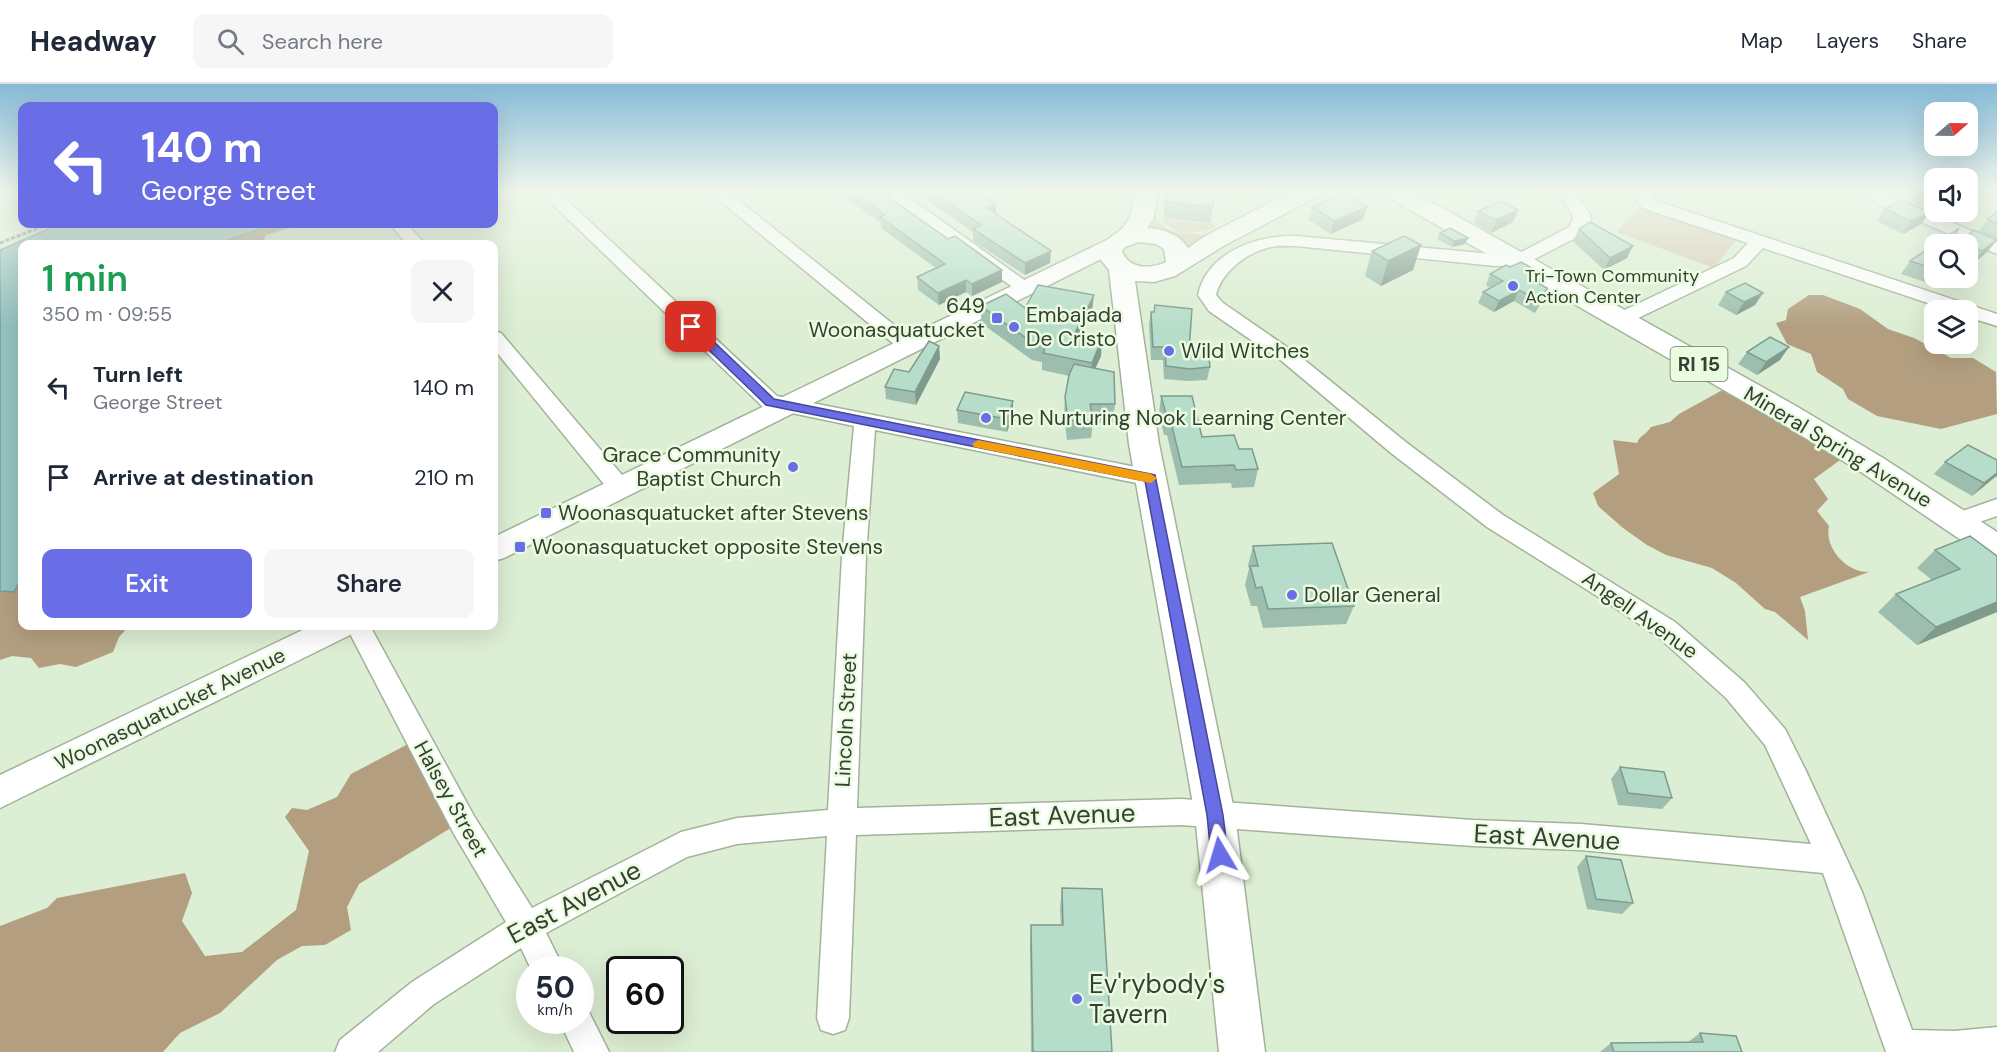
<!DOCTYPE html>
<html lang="en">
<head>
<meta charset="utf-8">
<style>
  :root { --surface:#fff; --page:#f6f6f7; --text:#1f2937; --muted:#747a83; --line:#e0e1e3; --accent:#696de6 }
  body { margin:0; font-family:"DM Sans",sans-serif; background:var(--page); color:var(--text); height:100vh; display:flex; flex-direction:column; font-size:22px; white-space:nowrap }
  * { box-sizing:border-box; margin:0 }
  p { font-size:20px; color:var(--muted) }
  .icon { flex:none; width:33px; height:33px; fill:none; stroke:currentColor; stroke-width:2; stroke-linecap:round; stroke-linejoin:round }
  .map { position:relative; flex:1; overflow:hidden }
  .side { position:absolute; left:18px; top:156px; width:480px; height:390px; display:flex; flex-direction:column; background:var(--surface); border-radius:12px; box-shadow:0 6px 24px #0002 }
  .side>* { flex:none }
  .top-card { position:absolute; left:18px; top:18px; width:480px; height:126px; border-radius:12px; box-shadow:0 6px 24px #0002; background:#696de6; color:#fff; overflow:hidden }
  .needle { width:39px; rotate:70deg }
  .tools { position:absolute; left:1924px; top:18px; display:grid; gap:12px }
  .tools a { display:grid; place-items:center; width:54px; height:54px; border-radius:12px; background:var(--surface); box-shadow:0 6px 24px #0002; font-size:30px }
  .speed { position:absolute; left:516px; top:872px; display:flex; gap:12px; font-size:30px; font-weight:700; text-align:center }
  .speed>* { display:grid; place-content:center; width:78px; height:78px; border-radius:50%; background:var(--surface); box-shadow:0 6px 24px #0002; line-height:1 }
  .speed small { font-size:15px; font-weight:400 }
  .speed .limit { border:3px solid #111; border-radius:9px; background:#fff; color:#111 }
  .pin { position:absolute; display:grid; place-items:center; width:51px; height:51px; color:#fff; margin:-26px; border-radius:12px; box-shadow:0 3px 9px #0006 }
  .me { position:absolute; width:66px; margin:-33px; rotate:353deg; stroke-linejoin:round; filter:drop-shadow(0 0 4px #0008) }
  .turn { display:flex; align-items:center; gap:21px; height:126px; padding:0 24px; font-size:27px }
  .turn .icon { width:78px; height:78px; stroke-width:2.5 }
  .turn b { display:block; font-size:42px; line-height:51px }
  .round { display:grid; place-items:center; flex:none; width:63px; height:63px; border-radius:12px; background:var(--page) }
  .headline { display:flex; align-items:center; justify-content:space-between; height:102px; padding:0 24px }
  h1 { font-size:36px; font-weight:600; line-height:45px; color:#1e9e55 }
  .button { display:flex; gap:12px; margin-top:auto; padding:12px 24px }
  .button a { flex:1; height:69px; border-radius:12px; background:var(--accent); color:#fff; font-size:24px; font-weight:600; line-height:69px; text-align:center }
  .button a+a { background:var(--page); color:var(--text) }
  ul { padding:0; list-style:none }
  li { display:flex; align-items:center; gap:18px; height:90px; padding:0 24px }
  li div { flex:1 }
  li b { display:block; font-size:22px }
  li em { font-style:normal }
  header { display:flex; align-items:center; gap:36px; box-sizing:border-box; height:84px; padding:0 30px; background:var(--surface); border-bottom:2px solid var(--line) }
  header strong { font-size:28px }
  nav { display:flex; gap:33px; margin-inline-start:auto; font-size:21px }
  .search { width:420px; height:54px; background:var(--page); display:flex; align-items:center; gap:15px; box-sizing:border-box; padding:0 21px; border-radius:12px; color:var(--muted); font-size:22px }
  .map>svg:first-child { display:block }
</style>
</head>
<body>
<header>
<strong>Headway</strong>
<div class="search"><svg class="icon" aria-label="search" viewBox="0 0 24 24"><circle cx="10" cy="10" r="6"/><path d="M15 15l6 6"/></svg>Search here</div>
<nav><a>Map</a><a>Layers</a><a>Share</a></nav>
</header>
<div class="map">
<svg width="1997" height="968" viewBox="0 0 1997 968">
  <rect width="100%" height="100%" fill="#dceed3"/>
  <path fill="#d7c9b4" d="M1642,121l95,34 -23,29 -97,-36z
    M1156,133c12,21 32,15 52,18l-19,11 -20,-13 -20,-5 3,-10z
    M1163,135l49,5 4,2c-16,9 -43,11 -53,-7z"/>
  <path fill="#b39f80" d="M281,140h37l-18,1 -34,10 -4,9h-54l38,-15z
    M1809,211h14l37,14 28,20 26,9 37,20h22l23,14 1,42 -56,15 -64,-13 -29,-17 -5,-10 -26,-17 -6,-18 -24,-10 -11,-21 10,-3 2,-11z
    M1728,303l119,68 -33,24 14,20 -11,12 12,15c-5,22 18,47 40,46l-69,25 5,14 3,29 -33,-28 -10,-3 -29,-26 -24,-15 -46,-13 -19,-10 -24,-17 -25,-22 -5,-13 26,-19 -6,-34 24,3c3,-8 10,-9 14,-16l19,-5 9,-8z
    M22,474v68h107l-10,11 -6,15 -37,15 -16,-3 -21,4 -8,-10 -19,-2 -12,4v-89z
    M408,660l46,82 -95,58 -12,23 4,23 -26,15 -23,1 -25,14 -57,53 -40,20 -17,19h-163v-126l47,-18 10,-10 128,-25 7,20 -10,28 23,35 37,-4 54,-42 13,-59 -24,-34 7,-9 15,2 30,-13 14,-23z"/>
  <path fill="#94c3c0" stroke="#789b96" stroke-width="1.5" d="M60,140h215l-58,20h-195v332l-8,16 -14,-1v-341z"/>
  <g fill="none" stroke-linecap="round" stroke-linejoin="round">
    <defs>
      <path id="minor" d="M539,107h18l220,205 374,74 8,2 3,6 -3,6 -8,2 -276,-56 -9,126 -9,252 324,-9 292,21 108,4 230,20 -46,-99 -39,-47 -69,-62 -60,-40 -110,-69 -96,-74 -108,-91 -74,-51 -11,-16c9,-43 59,-60 98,-59l218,20 55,-29 4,-7 -1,-6 -14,-23h17l15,23 1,6 -10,15 -58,30 -28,1 -199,-20c-9,0 -20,-1 -29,2 -21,5 -46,25 -51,47l7,8 74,51 110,89 96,72 172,107 69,60 41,47 21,42 56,121 50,138 43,1 42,-4v25h-111l-63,-179 -242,-23 -108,-4 -292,-21 -325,10 -7,183 -4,12 -12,4 -12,-4 -4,-12 10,-182 -90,8 -50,13 -141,76 18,36h-33l-10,-21 -87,56 -56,48h-43l5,-12 72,-58 94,-60 -52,-88 -108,-208h24l104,190 58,92 149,-76 56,-14 91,-8 14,-254 12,-130 -91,-19z
        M708,107h19l187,150 3,4 -3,4h-14z
        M880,107h20l134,96 -2,4h-14z
        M1640,107h19l-7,7 2,2 343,114v12l-29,-9v-7h-19l-186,-62 -17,18 -118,57h-14l-3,-4 3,-4 120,-57 14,-15 -106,-35 -7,-11z
        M1872,107h20l-2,5 107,46v12l-119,-50 -8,-9z
        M390,140h17l18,20h-18z
        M494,247l7,2 127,149 3,6 -3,6 -8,2 -8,-2 -118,-145z
        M1997,415v17l-38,13 -8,-2 -4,-6 4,-6z
        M580,922l7,2 22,44h-35l-15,-32h21z"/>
      <path id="tertiary" d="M1115,152l8,2 3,5 -3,5 -619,310 -10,3v-24z
        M311,542h44l-5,9 -350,173v-33z"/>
      <path id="primary" d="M1136,107h23l-6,29 -6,8c17,1 32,6 41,20l19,-13 86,-44h29l-3,5 -94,49 -50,31 -21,6 -19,-1 24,163 76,371 30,237h-46l-24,-237 -66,-371 -20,-174 -8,-10 -3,-9c6,-10 12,-13 21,-20 12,-8 14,-26 17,-40zM1139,158l17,2 8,5 2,13c-15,7 -37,8 -44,-11l3,-4z
        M1383,107h29l384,215 87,52 114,74v28l-11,-3 -125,-85 -85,-52 -390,-224z"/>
    </defs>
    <use href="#minor" stroke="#a2b399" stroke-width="3"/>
    <use href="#tertiary" stroke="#a2b399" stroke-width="3"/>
    <use href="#primary" stroke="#a2b399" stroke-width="3"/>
    <path stroke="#838f7d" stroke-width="3" stroke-dasharray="4 2" stroke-linecap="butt" d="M0,159l49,-19"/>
    <use href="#minor" fill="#fff" fill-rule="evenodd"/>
    <use href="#tertiary" fill="#fff" fill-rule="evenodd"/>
    <use href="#primary" fill="#fff" fill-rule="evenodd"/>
  </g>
  <path fill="#9dbeae" d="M836,107h44l68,48 54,31v12l-30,14 -6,-4 -27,13 -21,-15 -1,-13 19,-9 -54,-39 -1,-6z
    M914,107h61l21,14v9l54,49 -25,12 -52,-34v-9z
    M1165,107h66l-1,6 -16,-2 -3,28 -47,-5 1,-14h-2z
    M1461,107h14l-8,4z
    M1918,107h17v21h12l-7,3 -29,-13z
    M1312,123h55l-4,12 -32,15 -22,-14z
    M1885,125l36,15 -18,10 -26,-13z
    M1478,127l35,11 -22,11 -17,-10z
    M1997,128v29h-1l-9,11 -14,12 -5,-2v-18h-11l3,-3 23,-7 -5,-2 10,-13z
    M1579,145l48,29 -23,12 -31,-29z
    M1440,149l28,5 -3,6 -13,3 -15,-8z
    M1935,160v34h1l-5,6 -30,-10 9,-13z
    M1421,161l-8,25 -32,16 -16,-10 7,-25z
    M1490,190l52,11 5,3 -12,25 -21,-12 -20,11 -16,-9 5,-11 7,-4 -4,-3z
    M1726,208l29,13 -19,10 -18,-10z
    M981,222l44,2 67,4 -10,22 19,22 -6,12 20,36 -2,19h-20l-2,15 -24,2 -3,-24 1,-19 4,-21 -27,-6v-8l-10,-2 -51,-37z
    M1151,228l38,38 21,17 -3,13 -19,1 -24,-2 -1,-19h-12l-2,-36z
    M939,262l1,13 -24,46 -30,-6 -1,-12 24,-15z
    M1747,268l33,8 -23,15 -19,-11z
    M1161,312l41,41 37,12 19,20 -4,18 -22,1 -1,-5 -52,2 -12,-50h-3l-5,-21z
    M957,326l56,4 -6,18 -49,-9z
    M1945,378l49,16 -22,18 -38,-22z
    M1253,462l101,60 -8,18 -83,4 -6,-22h-6l-6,-21 4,-16 -1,-4z
    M1935,466l62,6v56l-80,33 -39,-33 18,-18 36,-14 -15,-12z
    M1620,683l52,31 -10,11 -44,-4 -7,-26z
    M1586,772l47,47 -11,11 -35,-5 -10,-42z
    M1062,804l50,164h-81l-1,-108 1,-19h30l-1,-16z
    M1700,949l42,19h-142l11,-9 77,-1z"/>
  <path fill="#7f9b8d" d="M1468,107h7l-8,4z
    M996,121v11l-9,-8z
    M1367,123l-4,12 -32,15 3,-13z
    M1518,126l-5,12 -22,11 5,-13z
    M1930,128l-9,12 -18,10 8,-13z
    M1468,154l-3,6 -13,3 2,-6z
    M1997,156l-10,12 -14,12 9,-13z
    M1421,161l-8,25 -32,16 7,-25z
    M1633,162l-6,12 -23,12 6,-12z
    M1051,167l-1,12 -25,12v-12z
    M1002,186v12l-30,14v-12z
    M1546,192l-5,12 -5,-6z
    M966,196v12l-27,13 -1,-12z
    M1547,204l-5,12 -7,13 5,-12z
    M1519,206l-5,11 -20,11 5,-11z
    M1763,209l-8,12 -19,10 8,-13z
    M1094,211l-2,17 -18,38 1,-17z
    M1102,255l-1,17 -11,24 2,-17z
    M939,262l1,13 -24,46 -1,-13z
    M1789,263l-9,13 -23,15 9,-13z
    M1013,317v13l-6,18v-13z
    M1997,389v3l-3,2 -22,18 12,-13z
    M1997,518v10l-80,33 19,-18z"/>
  <path fill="#b6ddca" stroke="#7f9b8d" stroke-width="1.5" d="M852,107h28l68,48 7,-3 47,34 -30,14 -6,-4 -28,13 -21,-16 28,-13 -65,-47 5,-2z
    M931,107h44l21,14 -9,3 64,43 -26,12 -52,-34 8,-4z
    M1167,107h48l-2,16 -47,-5z
    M1922,107h13v6z
    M1345,109l22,14 -33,14 -22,-14z
    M1901,116l29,12 -19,9 -26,-12z
    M1501,117l17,9 -22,10 -18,-9z
    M1997,128v12l-9,-5z
    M1590,138l43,24 -23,12 -31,-29z
    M1450,144l18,10 -14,3 -14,-8z
    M1958,145l-6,15h-17v25l-25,-8z
    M1974,146l23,10 -15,11 -22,-10z
    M1404,152l17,9 -33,16 -16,-10z
    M1521,178l25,14 -10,6 11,6 -7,13 -21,-11 -20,11 -16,-9 20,-11 -13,-7 16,-9 4,2z
    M1745,199l18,10 -19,9 -18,-10z
    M1038,201l56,10 -19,38 27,6 -10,24 -49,-10 3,-7 -13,-3 -52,-37 25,-12 19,14z
    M1155,221l37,4 -3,41h19l2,17 -20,2 -24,-3 -1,-19h-12l-2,-35h3z
    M1770,253l19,10 -23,15 -19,-10z
    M929,257l10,5 -24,46 -30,-5 9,-18 15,3z
    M1074,280l40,8 1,32h-25l3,15 -25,2 -3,-24 4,-22z
    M965,308l48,9 -6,18 -50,-9z
    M1161,312h31l10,41 32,-2 5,14h13l6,20 -22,1 -2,-5 -52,2 -12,-49 -3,-1z
    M1968,361l29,15v13l-13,10 -39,-21z
    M1970,452l27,20v46l-61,25 -40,-33 64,-25 -25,-19z
    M1332,459l22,63 -86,3 -6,-22 -6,1 -6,-22h8l-5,-20z
    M1620,683l44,5 8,26 -44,-5z
    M1586,772l35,4 12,43 -37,-4z
    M1062,804l40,1 10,163h-79l-2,-127h32z
    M1700,949l36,3 6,16h-128l-3,-9 92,-1z"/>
  <linearGradient id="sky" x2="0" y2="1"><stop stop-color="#86bad8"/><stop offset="0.44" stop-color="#eff7eb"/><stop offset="1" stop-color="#eff7eb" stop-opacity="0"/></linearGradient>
  <rect width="1997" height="243" fill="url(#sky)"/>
  <path fill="#696de6" stroke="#444796" stroke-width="1.5" d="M691,239l4,1 79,75 381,76 68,340 5,40 -2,5 -6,3 -6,-3 -3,-5 -4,-40 -62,-334 -379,-76 -79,-76v-5z"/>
  <path fill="#f59e0b" d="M978,356l173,34 6,4 -6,5 -177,-36 -2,-3z"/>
  <g fill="#696de6" stroke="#eafce0" stroke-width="2">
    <circle cx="1513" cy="202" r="6"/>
    <rect x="991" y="228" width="12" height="12" rx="3"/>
    <circle cx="1014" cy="243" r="6"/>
    <circle cx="1169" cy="267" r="6"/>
    <circle cx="986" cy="334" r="6"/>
    <circle cx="793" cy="383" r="6"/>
    <rect x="540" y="423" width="12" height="12" rx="3"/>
    <rect x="514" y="457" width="12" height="12" rx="3"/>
    <circle cx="1292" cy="511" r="6"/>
    <circle cx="1077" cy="915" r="6"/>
  </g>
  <g text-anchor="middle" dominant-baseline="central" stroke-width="5" stroke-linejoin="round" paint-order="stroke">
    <g font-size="18" fill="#373e33" stroke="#eafce0" text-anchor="start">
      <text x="1525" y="192">Tri-Town Community<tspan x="1525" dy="21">Action Center</tspan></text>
    </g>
    <rect fill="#eafce0" stroke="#6d7767" stroke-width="1.5" x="1670.5" y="263" width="57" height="34" rx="4.5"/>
    <g font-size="20" font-weight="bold" fill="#373e33">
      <text x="1699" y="280">RI 15</text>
    </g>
    <g font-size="21" fill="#373e33" stroke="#eafce0" text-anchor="start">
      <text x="985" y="222" text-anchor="end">649<tspan x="985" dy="24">Woonasquatucket</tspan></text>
      <text x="1026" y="231">Embajada<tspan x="1026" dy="24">De Cristo</tspan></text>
      <text x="1181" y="267">Wild Witches</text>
      <text x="998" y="334">The Nurturing Nook Learning Center</text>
      <text x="781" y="371" text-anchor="end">Grace Community<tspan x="781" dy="24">Baptist Church</tspan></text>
      <text x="558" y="429">Woonasquatucket after Stevens</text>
      <text x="532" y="463">Woonasquatucket opposite Stevens</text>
      <text x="1304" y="511">Dollar General</text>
    </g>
    <g font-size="21" fill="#373e33" stroke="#eafce0">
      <text transform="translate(1838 363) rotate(31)">Mineral Spring Avenue</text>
      <text transform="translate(1640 531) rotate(35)">Angell Avenue</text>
      <text transform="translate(170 625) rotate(-26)">Woonasquatucket Avenue</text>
      <text transform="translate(846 636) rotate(-87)">Lincoln Street</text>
      <text transform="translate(451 715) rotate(61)">Halsey Street</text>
    </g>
    <g font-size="26" fill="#373e33" stroke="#eafce0">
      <text transform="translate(1062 731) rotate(-2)">East Avenue</text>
      <text transform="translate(1547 753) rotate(3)">East Avenue</text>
      <text transform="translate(574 818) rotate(-28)">East Avenue</text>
    </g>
    <g font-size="26" fill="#373e33" stroke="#eafce0" text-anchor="start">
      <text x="1089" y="900">Ev'rybody's<tspan x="1089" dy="30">Tavern</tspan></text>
    </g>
  </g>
</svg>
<div class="tools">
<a><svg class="needle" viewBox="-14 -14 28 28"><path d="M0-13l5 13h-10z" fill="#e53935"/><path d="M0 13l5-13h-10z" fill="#747a83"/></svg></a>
<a><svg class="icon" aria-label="sound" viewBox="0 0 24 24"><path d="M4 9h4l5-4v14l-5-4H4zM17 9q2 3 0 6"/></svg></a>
<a><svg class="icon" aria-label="search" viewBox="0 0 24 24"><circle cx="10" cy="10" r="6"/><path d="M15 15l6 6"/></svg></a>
<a><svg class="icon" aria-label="layers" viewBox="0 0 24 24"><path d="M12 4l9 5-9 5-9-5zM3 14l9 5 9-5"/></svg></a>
</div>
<div class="speed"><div>50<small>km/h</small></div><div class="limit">60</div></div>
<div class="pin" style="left:691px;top:243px;background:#d93025"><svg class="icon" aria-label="arrive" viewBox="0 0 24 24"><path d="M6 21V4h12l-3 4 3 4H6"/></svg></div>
<svg class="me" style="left:1220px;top:771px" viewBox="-20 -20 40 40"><path d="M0-17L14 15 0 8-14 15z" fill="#696de6" stroke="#fff" stroke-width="4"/></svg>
<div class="top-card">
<div class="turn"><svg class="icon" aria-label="left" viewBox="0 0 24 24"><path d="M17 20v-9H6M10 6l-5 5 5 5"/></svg><div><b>140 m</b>George Street</div></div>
</div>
<section class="side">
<div class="headline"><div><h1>1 min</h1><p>350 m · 09:55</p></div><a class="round"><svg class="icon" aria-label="close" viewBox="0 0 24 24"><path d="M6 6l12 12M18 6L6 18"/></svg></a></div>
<ul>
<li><svg class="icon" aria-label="left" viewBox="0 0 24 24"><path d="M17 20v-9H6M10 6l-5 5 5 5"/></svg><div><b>Turn left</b><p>George Street</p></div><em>140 m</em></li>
<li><svg class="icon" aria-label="arrive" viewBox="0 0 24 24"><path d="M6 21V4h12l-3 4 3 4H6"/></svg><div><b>Arrive at destination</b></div><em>210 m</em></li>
</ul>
<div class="button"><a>Exit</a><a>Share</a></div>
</section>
</div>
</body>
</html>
